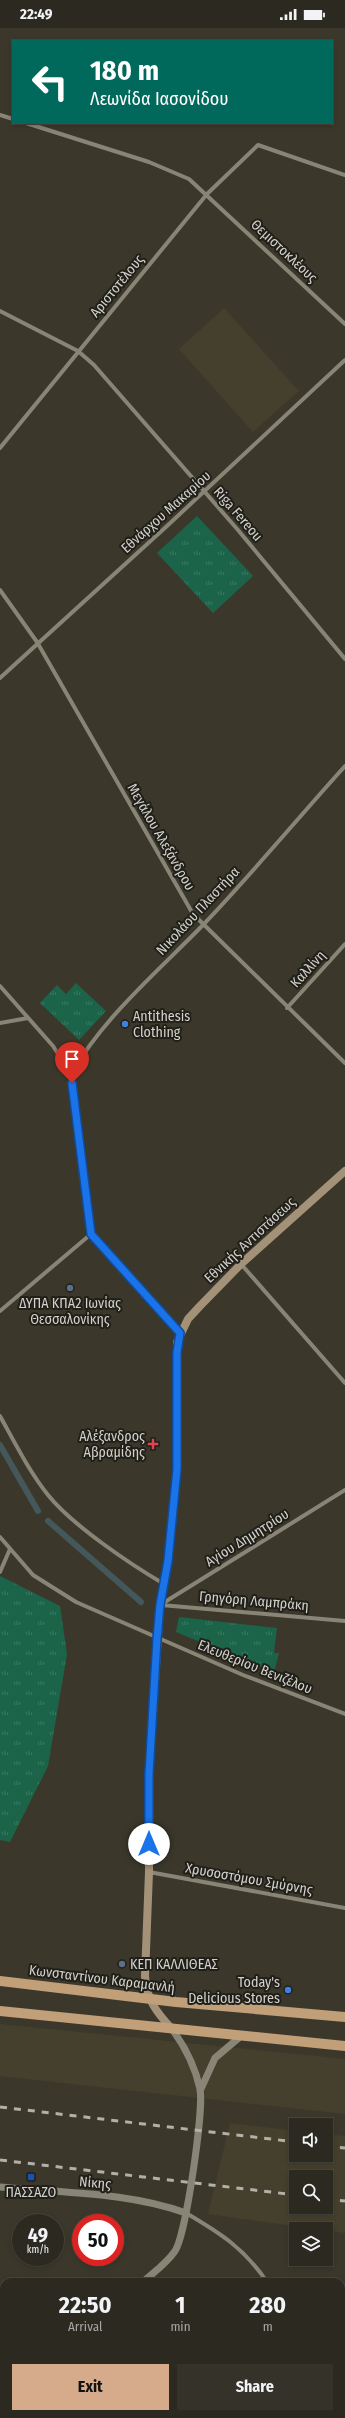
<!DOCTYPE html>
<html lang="en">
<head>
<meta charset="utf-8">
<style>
  :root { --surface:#2c2a20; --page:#343229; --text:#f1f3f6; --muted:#a6a7a5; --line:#48463e; --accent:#d6ab8b }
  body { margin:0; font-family:"Fira Sans Condensed",sans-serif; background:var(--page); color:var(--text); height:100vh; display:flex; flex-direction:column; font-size:15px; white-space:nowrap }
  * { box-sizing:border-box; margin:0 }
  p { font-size:13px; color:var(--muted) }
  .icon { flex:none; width:22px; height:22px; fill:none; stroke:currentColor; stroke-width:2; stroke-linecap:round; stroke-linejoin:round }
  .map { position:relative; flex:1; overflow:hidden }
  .drawer { position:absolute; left:0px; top:2250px; width:345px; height:140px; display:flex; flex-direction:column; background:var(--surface); border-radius:12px 12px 0 0; box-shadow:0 2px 6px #0003,0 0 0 1px var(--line) }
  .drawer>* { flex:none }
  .banner { position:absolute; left:12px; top:12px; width:321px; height:84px; border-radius:0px; box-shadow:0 2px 6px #0003,0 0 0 1px var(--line); background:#00695c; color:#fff; overflow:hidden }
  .buttons { position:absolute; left:289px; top:2090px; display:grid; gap:8px }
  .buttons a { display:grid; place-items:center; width:44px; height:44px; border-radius:0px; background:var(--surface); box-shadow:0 2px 6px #0003,0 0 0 1px var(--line); font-size:20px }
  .speed { position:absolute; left:12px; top:2186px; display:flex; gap:8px; font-size:20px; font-weight:700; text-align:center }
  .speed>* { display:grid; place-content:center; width:52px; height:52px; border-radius:50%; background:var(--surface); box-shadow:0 2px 6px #0003,0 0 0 1px var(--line); line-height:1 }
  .speed small { font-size:10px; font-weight:400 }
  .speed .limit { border:6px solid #d22; background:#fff; color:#111 }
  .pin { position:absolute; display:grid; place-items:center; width:34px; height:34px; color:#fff; margin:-41px -17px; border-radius:50% 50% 50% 0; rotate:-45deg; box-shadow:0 0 4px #0007 }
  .pin .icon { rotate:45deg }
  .me { position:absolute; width:44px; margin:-22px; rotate:0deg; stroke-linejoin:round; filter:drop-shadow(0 0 3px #0008) }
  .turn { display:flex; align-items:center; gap:14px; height:84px; padding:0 12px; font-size:18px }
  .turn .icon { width:52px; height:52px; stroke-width:2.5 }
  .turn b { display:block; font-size:28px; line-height:34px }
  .eta { display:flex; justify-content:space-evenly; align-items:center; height:68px; text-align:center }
  .eta b { font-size:24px; font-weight:700; line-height:28px }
  .primary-button { display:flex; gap:8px; margin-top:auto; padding:8px 12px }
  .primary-button a { flex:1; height:46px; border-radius:0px; background:var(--accent); color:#111; font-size:16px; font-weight:700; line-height:46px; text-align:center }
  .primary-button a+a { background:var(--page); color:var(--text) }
  .status { display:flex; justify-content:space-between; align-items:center; height:28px; padding:0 20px; background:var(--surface); direction:ltr }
  .status svg { height:11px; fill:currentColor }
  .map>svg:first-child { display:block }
</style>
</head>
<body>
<div class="status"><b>22:49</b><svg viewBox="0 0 49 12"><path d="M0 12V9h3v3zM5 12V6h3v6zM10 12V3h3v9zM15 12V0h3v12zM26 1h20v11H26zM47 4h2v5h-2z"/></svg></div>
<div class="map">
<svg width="345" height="2390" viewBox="0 0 345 2390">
  <defs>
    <pattern id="grass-tufts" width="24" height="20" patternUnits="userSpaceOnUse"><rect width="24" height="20" fill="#1b644a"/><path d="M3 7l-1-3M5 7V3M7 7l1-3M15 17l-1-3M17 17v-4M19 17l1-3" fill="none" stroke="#3b7963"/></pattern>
  </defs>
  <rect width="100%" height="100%" fill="#3b382b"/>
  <path fill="#45402d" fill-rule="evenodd" d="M224,280l75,83 -46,41 -74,-83z
    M0,1996l345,35v55l-345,-38z
    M230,2095l66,8v24h30v-21l19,2v97l-137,-19zM296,2149h30v30h-30z"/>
  <path fill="url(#grass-tufts)" d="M197,488l56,60 -40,37 -56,-60z
    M76,955l30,28 -27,29 -39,-37 17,-18 9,9z
    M0,1548l60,30 7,48 -19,112 -38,76 -10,-2z
    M179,1589l98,11 -3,25h5l-5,19 -98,-40z"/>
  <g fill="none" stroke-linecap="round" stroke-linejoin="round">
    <path stroke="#44585b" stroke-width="6" d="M0,1417l38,66
      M48,1493l93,81"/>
    <path stroke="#888577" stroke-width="4" d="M0,87l13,4
      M26,95l123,39 40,17 156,145
      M0,283l78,40 16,14 144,165 107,129
      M0,420l207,-254 51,-49 87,30
      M0,562l37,52 156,272 152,149
      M0,650l167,-152 178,-166
      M0,958l53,60 18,28 20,160 89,99
      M287,980l58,-64
      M0,995l28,-5
      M71,1046c33,-57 84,-100 130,-147 50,-52 96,-108 144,-161
      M241,1236l104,119
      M0,1283l91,-77
      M0,1388c15,27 29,55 48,79 24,30 82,69 116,89
      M0,1509l33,38 43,27 167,73 102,39
      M0,1544l10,-23
      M160,1577l185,-115
      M161,1577l184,16
      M149,1844l196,36
      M186,2185c34,20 58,35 81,69
      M341,2385l4,1
      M328,2386l2,4"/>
    <path stroke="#888577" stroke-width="7" d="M200,2063l15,-33 26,-22
      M0,2159c62,6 127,5 186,26
      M143,2254c11,-10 24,-19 32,-31 11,-16 29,-142 25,-162 -5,-23 -14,-41 -28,-60
      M0,2344l4,-3"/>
    <path stroke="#a49278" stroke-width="8" d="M172,2001c-15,-16 -26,-30 -27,-53l4,-104v-98l11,-169 8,-44 9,-92v-127l11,-23 12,-13 41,-42 104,-93"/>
    <path stroke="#c09f79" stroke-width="10" d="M0,1953l176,21 169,15
      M0,1983l345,35"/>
    <path stroke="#b2b0a8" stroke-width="3" stroke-dasharray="7 7" stroke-linecap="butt" d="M0,2079l296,35
      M326,2118l19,2
      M0,2132l296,35
      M326,2171l19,2"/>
  </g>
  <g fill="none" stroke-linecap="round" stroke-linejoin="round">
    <defs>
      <path id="route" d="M72,1055l19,151 89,99 -3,19v117l-9,92 -8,44 -3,34 -8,135v70"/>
    </defs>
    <use href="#route" stroke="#114b97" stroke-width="10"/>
    <use href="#route" stroke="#1a73e8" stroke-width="7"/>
  </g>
  <g fill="#3f7fe0" stroke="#201f19" stroke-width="1.5">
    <circle cx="125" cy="996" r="4"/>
    <circle cx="288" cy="1962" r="4"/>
  </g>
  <g fill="#5c6f8a" stroke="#201f19" stroke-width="1.5">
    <circle cx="70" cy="1260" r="4"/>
    <circle cx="122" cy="1936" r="4"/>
  </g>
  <path fill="#e0444e" stroke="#201f19" stroke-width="1.5" d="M151 1410h4v4h4v4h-4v4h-4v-4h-4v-4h4z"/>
  <rect fill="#1a4fb4" stroke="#201f19" stroke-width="1.5" x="27" y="2145" width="8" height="8" rx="2"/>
  <g text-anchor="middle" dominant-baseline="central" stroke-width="4" stroke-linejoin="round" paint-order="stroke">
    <g font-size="14" fill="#d3d1ca" stroke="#201f19">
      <text transform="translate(284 223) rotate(43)">Θεμιστοκλέους</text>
      <text transform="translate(117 258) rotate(-51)">Αριστοτέλους</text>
      <text transform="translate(166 484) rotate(-42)">Εθνάρχου Μακαρίου</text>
      <text transform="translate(238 486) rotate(49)">Riga Fereou</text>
      <text transform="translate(161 809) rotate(60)">Μεγάλου Αλεξάνδρου</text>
      <text transform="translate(198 883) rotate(-47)">Νικολάου Πλαστήρα</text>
      <text transform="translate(308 941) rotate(-48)">Καλλίνη</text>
      <text transform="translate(250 1212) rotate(-43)">Εθνικής Αντιστάσεως</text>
      <text transform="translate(247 1510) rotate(-32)">Αγίου Δημητρίου</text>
      <text transform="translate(254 1573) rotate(5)">Γρηγόρη Λαμπράκη</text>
      <text transform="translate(255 1639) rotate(22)">Ελευθερίου Βενιζέλου</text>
      <text transform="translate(249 1851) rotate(10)">Χρυσοστόμου Σμύρνης</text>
      <text transform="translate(102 1951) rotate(7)">Κωνσταντίνου Καραμανλή</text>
      <text transform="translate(95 2155) rotate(5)">Νίκης</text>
    </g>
    <g font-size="14" fill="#d3d1ca" stroke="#201f19" text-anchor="start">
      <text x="133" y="988">Antithesis<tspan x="133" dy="16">Clothing</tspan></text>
      <text x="70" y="1275" text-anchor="middle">ΔΥΠΑ ΚΠΑ2 Ιωνίας<tspan x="70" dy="16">Θεσσαλονίκης</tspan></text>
      <text x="145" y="1408" text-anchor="end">Αλέξανδρος<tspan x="145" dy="16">Αβραμίδης</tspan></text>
      <text x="130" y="1936">ΚΕΠ ΚΑΛΛΙΘΕΑΣ</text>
      <text x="280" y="1954" text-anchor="end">Today's<tspan x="280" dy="16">Delicious Stores</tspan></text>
      <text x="31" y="2164" text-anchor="middle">ΠΑΣΣΑΖΟ</text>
    </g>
  </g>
</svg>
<div class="buttons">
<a><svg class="icon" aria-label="sound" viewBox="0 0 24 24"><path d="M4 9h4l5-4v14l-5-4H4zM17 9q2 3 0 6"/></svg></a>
<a><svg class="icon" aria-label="search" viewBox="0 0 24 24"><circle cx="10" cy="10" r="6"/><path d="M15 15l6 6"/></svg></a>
<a><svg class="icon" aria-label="layers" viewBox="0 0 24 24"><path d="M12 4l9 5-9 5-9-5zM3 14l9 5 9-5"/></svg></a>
</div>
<div class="speed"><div>49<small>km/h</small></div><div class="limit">50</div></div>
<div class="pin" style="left:72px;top:1055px;background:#d93025"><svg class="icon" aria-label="arrive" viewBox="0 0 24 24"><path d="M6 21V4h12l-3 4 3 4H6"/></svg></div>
<svg class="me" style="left:149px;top:1816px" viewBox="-20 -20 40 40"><circle r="19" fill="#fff"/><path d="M0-13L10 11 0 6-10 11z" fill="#1a73e8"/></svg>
<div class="banner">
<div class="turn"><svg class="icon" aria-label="left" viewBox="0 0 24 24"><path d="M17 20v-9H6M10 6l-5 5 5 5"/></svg><div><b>180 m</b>Λεωνίδα Ιασονίδου</div></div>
</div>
<section class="drawer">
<div class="eta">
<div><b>22:50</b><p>Arrival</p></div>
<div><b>1</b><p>min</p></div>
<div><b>280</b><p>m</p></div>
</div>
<div class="primary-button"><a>Exit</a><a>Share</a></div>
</section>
</div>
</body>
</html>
